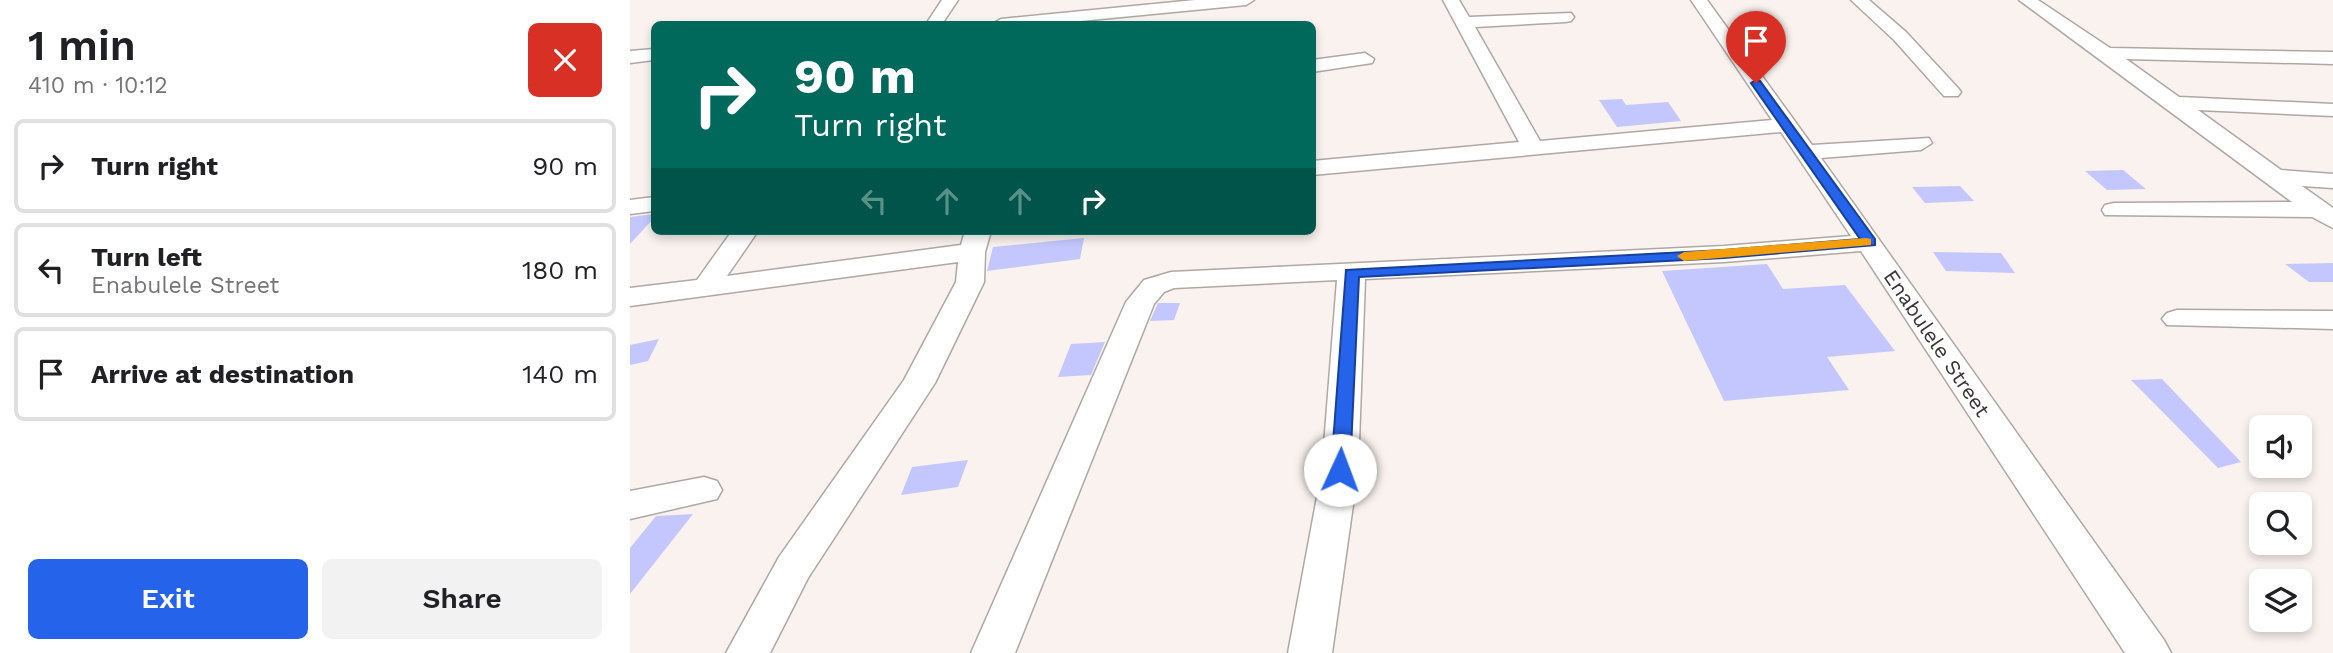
<!DOCTYPE html>
<html lang="en">
<head>
<meta charset="utf-8">
<style>
  :root { --surface:#fff; --page:#f2f2f2; --text:#202124; --muted:#757577; --line:#e0e0e0; --accent:#2563eb }
  body { margin:0; font-family:"Work Sans",sans-serif; background:var(--page); color:var(--text); height:100vh; display:flex; flex-direction:column; font-size:26px; white-space:nowrap }
  * { box-sizing:border-box; margin:0 }
  p { font-size:23px; color:var(--muted) }
  .icon { flex:none; width:38px; height:38px; fill:none; stroke:currentColor; stroke-width:2; stroke-linecap:round; stroke-linejoin:round }
  .map { position:relative; flex:1; overflow:hidden }
  .details { display:flex; flex-direction:column; background:var(--surface); width:630px }
  .details>* { flex:none }
  .banner { position:absolute; left:21px; top:21px; width:665px; height:214px; border-radius:10px; box-shadow:0 4px 10px #0003; background:#00695c; color:#fff; overflow:hidden }
  .controls { position:absolute; left:1619px; top:415px; display:grid; gap:14px }
  .controls a { display:grid; place-items:center; width:63px; height:63px; border-radius:10px; background:var(--surface); box-shadow:0 4px 10px #0003; font-size:35px }
  .pin { position:absolute; display:grid; place-items:center; width:60px; height:60px; color:#fff; margin:-72px -30px; border-radius:50% 50% 50% 0; rotate:-45deg; box-shadow:0 0 7px #0007 }
  .pin .icon { rotate:45deg }
  .me { position:absolute; width:77px; margin:-38px; rotate:2deg; stroke-linejoin:round; filter:drop-shadow(0 0 5px #0008) }
  .turn { display:flex; align-items:center; gap:24px; height:147px; padding:0 28px; font-size:32px }
  .turn .icon { width:91px; height:91px; stroke-width:2.5 }
  .turn b { display:block; font-size:49px; line-height:60px }
  .lanes { display:flex; align-items:center; height:66px; padding:0 28px; background:#0003; justify-content:center; gap:35px; direction:ltr }
  .lanes .off { opacity:.35 }
  .round { display:grid; place-items:center; flex:none; width:74px; height:74px; border-radius:10px; background:var(--page) }
  .summary { display:flex; align-items:center; justify-content:space-between; height:119px; padding:0 28px }
  h1 { font-size:42px; font-weight:600; line-height:52px }
  .action { display:flex; gap:14px; margin-top:auto; padding:14px 28px }
  .action a { flex:1; height:80px; border-radius:10px; background:var(--accent); color:#fff; font-size:28px; font-weight:600; line-height:80px; text-align:center }
  .action a+a { background:var(--page); color:var(--text) }
  ul { padding:0; list-style:none }
  li { display:flex; align-items:center; gap:21px; height:94px; margin:0 14px 10px; padding:0 14px; border:4px solid var(--line); border-radius:10px }
  li div { flex:1 }
  li b { display:block; font-size:26px }
  li em { font-style:normal }
  main { display:flex; flex:1; min-height:0 }
  .map>svg:first-child { display:block }
</style>
</head>
<body>
<main>
<section class="details">
<div class="summary"><div><h1>1 min</h1><p>410 m · 10:12</p></div><a class="round" style="background:#d93025;color:#fff"><svg class="icon" aria-label="close" viewBox="0 0 24 24"><path d="M6 6l12 12M18 6L6 18"/></svg></a></div>
<ul>
<li><svg class="icon" aria-label="right" viewBox="0 0 24 24"><path d="M7 20v-9h11M14 6l5 5-5 5"/></svg><div><b>Turn right</b></div><em>90 m</em></li>
<li><svg class="icon" aria-label="left" viewBox="0 0 24 24"><path d="M17 20v-9H6M10 6l-5 5 5 5"/></svg><div><b>Turn left</b><p>Enabulele Street</p></div><em>180 m</em></li>
<li><svg class="icon" aria-label="arrive" viewBox="0 0 24 24"><path d="M6 21V4h12l-3 4 3 4H6"/></svg><div><b>Arrive at destination</b></div><em>140 m</em></li>
</ul>
<div class="action"><a>Exit</a><a>Share</a></div>
</section>
<div class="map">
<svg width="1703" height="653" viewBox="0 0 1703 653">
  <rect width="100%" height="100%" fill="#faf2ee"/>
  <path fill="#c3c7fe" d="M992,99l4,6 42,-3 13,19 -64,6 -18,-27z
    M1493,170l23,19 -39,1 -22,-19z
    M1330,186l14,15 -49,2 -13,-16z
    M24,214v4l-24,26v-27z
    M454,238l-4,21 -93,12 6,-24z
    M1303,252l68,1 14,20 -69,-2z
    M1703,263v19h-24l-24,-18z
    M1137,264l16,25 62,-4 50,66 -68,6 22,33 -125,11 -62,-130z
    M528,303h22l-6,17 -24,1z
    M29,339l-11,22 -18,4v-20z
    M475,342l-14,33 -33,2 13,-33z
    M1532,379l79,83 -23,6 -87,-88z
    M338,460l-10,27 -57,8 11,-28z
    M63,514l-63,80v-46l26,-32z"/>
  <g fill="none" stroke-linecap="round" stroke-linejoin="round">
    <defs>
      <path id="minor" d="M312,0h16l-16,24h-16z
        M565,0h59l-8,5 -197,19h-57l9,-5z
        M813,0h16l10,17 102,-4 3,4 -3,4 -6,1 -90,5 65,114 232,-21 -81,-120h16l105,145 117,-7 3,5 -11,7 -100,8 343,482 7,13h-46l-264,-402 -137,11 -359,17 -7,191 -26,183h-44l34,-183 15,-190 -163,8 -10,4 -10,12 -139,349h-44l155,-351 18,-22 27,-8 553,-26 127,-10 -70,-104 -469,43v-14l207,-19z
        M1221,0h18l37,32 52,56 3,4 -3,4h-14l-50,-56z
        M1389,0h19l72,48 223,4v12l-207,-5 53,38 154,7v12l-135,-6 83,60 52,4v14l-31,-2 31,22v20l-21,-11 -207,-2 -3,-5 3,-5 9,-2 178,-1z
        M24,49v11l-24,3v-12z
        M735,53l9,6 -2,4 -60,9v-12z
        M24,197v14l-24,3v-14z
        M102,231h26l-31,45 234,-31 4,-14h26l-6,21 -1,30 -49,101 -127,195 -38,75h-44l53,-96 125,-177 52,-98 2,-20 -328,44v-18l67,-8z
        M1547,310l156,1v18l-166,-4 -5,-6 5,-6z
        M74,477l13,4 5,9 -5,9 -87,20v-28z"/>
    </defs>
    <use href="#minor" stroke="#afa7a4" stroke-width="3"/>
    <use href="#minor" fill="#fff" fill-rule="evenodd"/>
  </g>
  <path fill="#2563eb" stroke="#184099" stroke-width="2" d="M1126,80l4,1 115,158v6l-151,13 -365,19 -9,193 -3,5h-13l-3,-5 15,-200 378,-20 136,-11 -109,-156z"/>
  <path fill="#f59e0b" d="M1236,238l5,1v6l-187,16 -7,-5 7,-4z"/>
  <g text-anchor="middle" dominant-baseline="central" stroke-width="7" stroke-linejoin="round" paint-order="stroke">
    <g font-size="21" fill="#393635" stroke="#fff">
      <text transform="translate(1307 343) rotate(56)">Enabulele Street</text>
    </g>
  </g>
</svg>
<div class="controls">
<a><svg class="icon" aria-label="sound" viewBox="0 0 24 24"><path d="M4 9h4l5-4v14l-5-4H4zM17 9q2 3 0 6"/></svg></a>
<a><svg class="icon" aria-label="search" viewBox="0 0 24 24"><circle cx="10" cy="10" r="6"/><path d="M15 15l6 6"/></svg></a>
<a><svg class="icon" aria-label="layers" viewBox="0 0 24 24"><path d="M12 4l9 5-9 5-9-5zM3 14l9 5 9-5"/></svg></a>
</div>
<div class="pin" style="left:1126px;top:83px;background:#d93025"><svg class="icon" aria-label="arrive" viewBox="0 0 24 24"><path d="M6 21V4h12l-3 4 3 4H6"/></svg></div>
<svg class="me" style="left:710px;top:470px" viewBox="-20 -20 40 40"><circle r="19" fill="#fff"/><path d="M0-13L10 11 0 6-10 11z" fill="#2563eb"/></svg>
<div class="banner">
<div class="turn"><svg class="icon" aria-label="right" viewBox="0 0 24 24"><path d="M7 20v-9h11M14 6l5 5-5 5"/></svg><div><b>90 m</b>Turn right</div></div>
<div class="lanes"><svg class="icon off" aria-label="left" viewBox="0 0 24 24"><path d="M17 20v-9H6M10 6l-5 5 5 5"/></svg><svg class="icon off" aria-label="ahead" viewBox="0 0 24 24"><path d="M12 20V5M6 11l6-6 6 6"/></svg><svg class="icon off" aria-label="ahead" viewBox="0 0 24 24"><path d="M12 20V5M6 11l6-6 6 6"/></svg><svg class="icon" aria-label="right" viewBox="0 0 24 24"><path d="M7 20v-9h11M14 6l5 5-5 5"/></svg></div>
</div>
</div>
</main>
</body>
</html>
